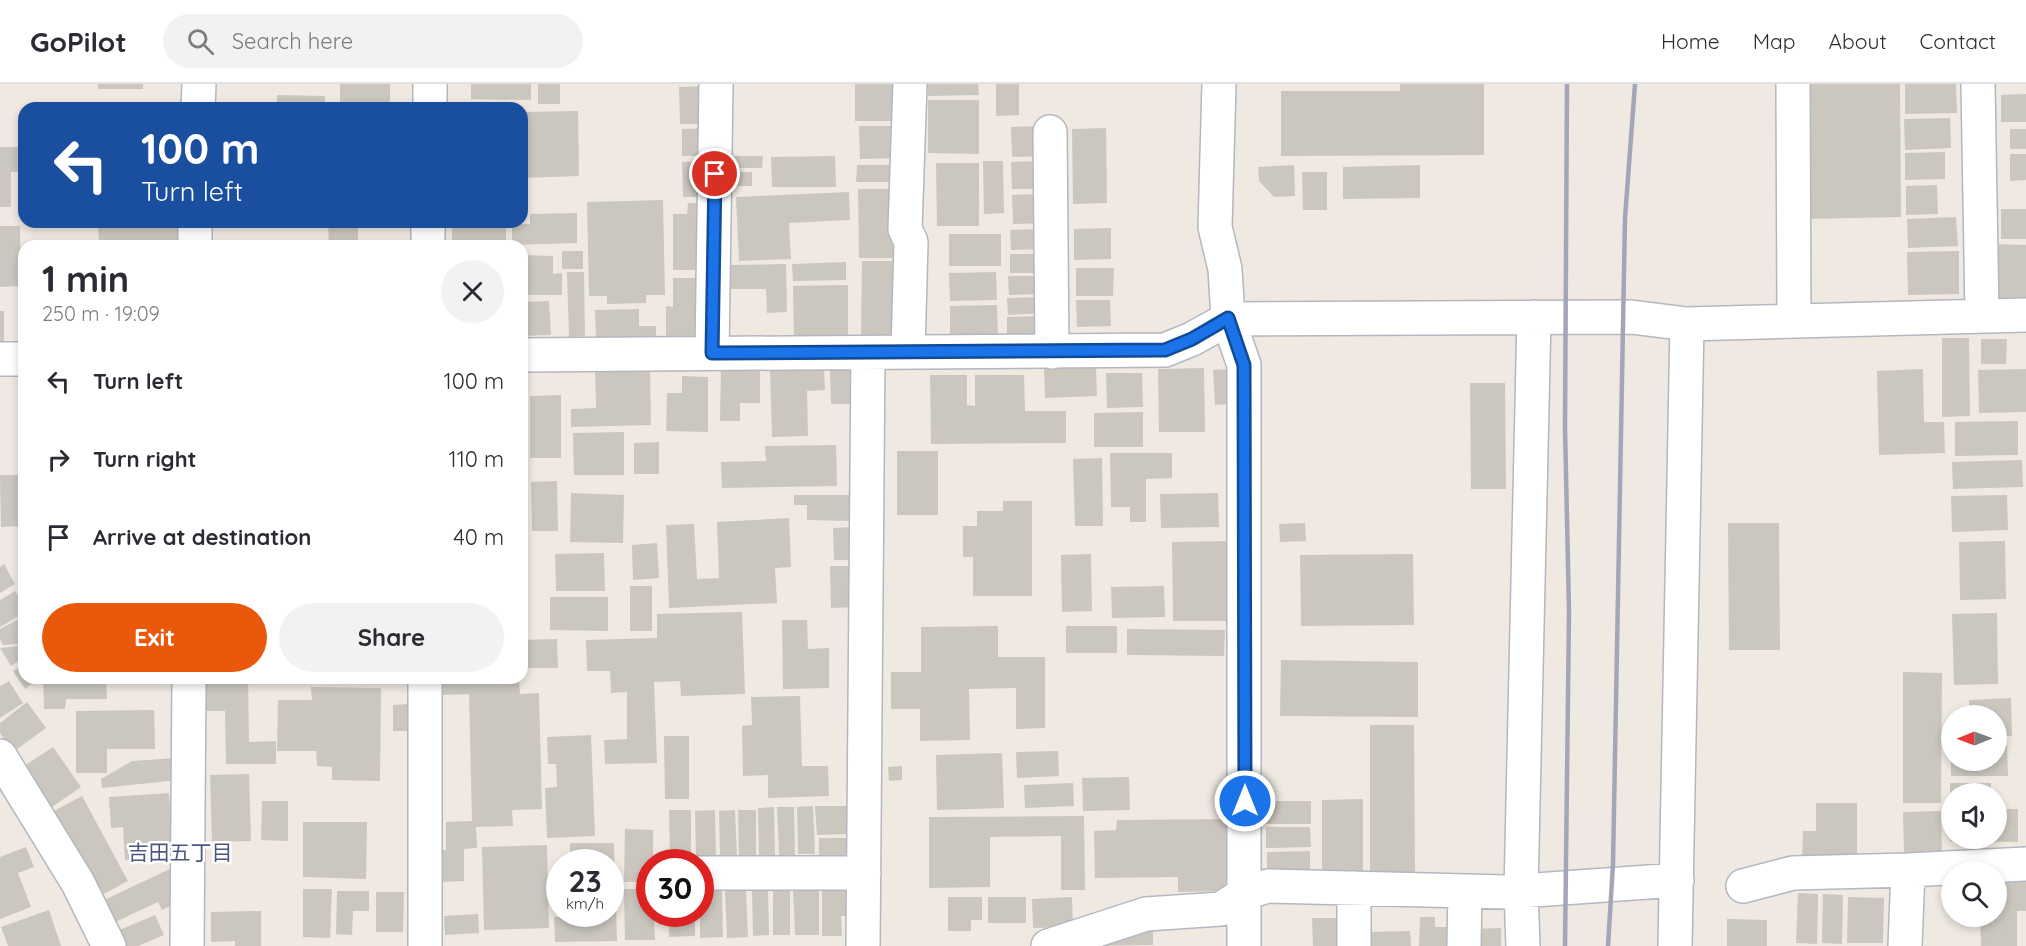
<!DOCTYPE html>
<html lang="en">
<head>
<meta charset="utf-8">
<style>
  :root { --surface:#fff; --page:#f2f2f3; --text:#2b2b33; --muted:#7c7c81; --line:#e1e1e2; --accent:#ea580c }
  body { margin:0; font-family:Quicksand,"Noto Sans JP",sans-serif; background:var(--page); color:var(--text); height:100vh; display:flex; flex-direction:column; font-size:22px; white-space:nowrap }
  * { box-sizing:border-box; margin:0 }
  p { font-size:20px; color:var(--muted) }
  .icon { flex:none; width:33px; height:33px; fill:none; stroke:currentColor; stroke-width:2; stroke-linecap:round; stroke-linejoin:round }
  .map { position:relative; flex:1; overflow:hidden }
  .sheet { position:absolute; left:18px; top:156px; width:510px; height:444px; display:flex; flex-direction:column; background:var(--surface); border-radius:18px; box-shadow:0 3px 9px #0003 }
  .sheet>* { flex:none }
  .hud { position:absolute; left:18px; top:18px; width:510px; height:126px; border-radius:18px; box-shadow:0 3px 9px #0003; background:#1a4fa0; color:#fff; overflow:hidden }
  .needle { width:39px; rotate:269deg }
  .tools { position:absolute; left:1941px; top:621px; display:grid; gap:12px }
  .tools a { display:grid; place-items:center; width:66px; height:66px; border-radius:50%; background:var(--surface); box-shadow:0 3px 9px #0003; font-size:30px }
  .speed { position:absolute; left:546px; top:765px; display:flex; gap:12px; font-size:30px; font-weight:700; text-align:center }
  .speed>* { display:grid; place-content:center; width:78px; height:78px; border-radius:50%; background:var(--surface); box-shadow:0 3px 9px #0003; line-height:1 }
  .speed small { font-size:15px; font-weight:400 }
  .speed .limit { border:9px solid #d22; background:#fff; color:#111 }
  .pin { position:absolute; display:grid; place-items:center; width:51px; height:51px; color:#fff; margin:-26px; border:3px solid #fff; border-radius:50%; box-shadow:0 2px 6px #0007 }
  .me { position:absolute; width:66px; margin:-33px; rotate:0deg; stroke-linejoin:round; filter:drop-shadow(0 0 4px #0008) }
  .turn { display:flex; align-items:center; gap:21px; height:126px; padding:0 24px; font-size:27px }
  .turn .icon { width:78px; height:78px; stroke-width:2.5 }
  .turn b { display:block; font-size:42px; line-height:51px }
  .round { display:grid; place-items:center; flex:none; width:63px; height:63px; border-radius:32px; background:var(--page) }
  .head { display:flex; align-items:center; justify-content:space-between; height:102px; padding:0 24px }
  h1 { font-size:36px; font-weight:700; line-height:45px }
  .primary-button { display:flex; gap:12px; margin-top:auto; padding:12px 24px }
  .primary-button a { flex:1; height:69px; border-radius:36px; background:var(--accent); color:#fff; font-size:24px; font-weight:700; line-height:69px; text-align:center }
  .primary-button a+a { background:var(--page); color:var(--text) }
  ul { padding:0; list-style:none }
  li { display:flex; align-items:center; gap:18px; height:78px; padding:0 24px }
  li div { flex:1 }
  li b { display:block; font-size:22px }
  li em { font-style:normal }
  header { display:flex; align-items:center; gap:36px; box-sizing:border-box; height:84px; padding:0 30px; background:var(--surface); border-bottom:2px solid var(--line) }
  header strong { font-size:28px }
  nav { display:flex; gap:33px; margin-inline-start:auto; font-size:21px }
  .search { width:420px; height:54px; background:var(--page); display:flex; align-items:center; gap:15px; box-sizing:border-box; padding:0 21px; border-radius:33px; color:var(--muted); font-size:22px }
  .map>svg:first-child { display:block }
</style>
</head>
<body>
<header>
<strong>GoPilot</strong>
<div class="search"><svg class="icon" aria-label="search" viewBox="0 0 24 24"><circle cx="10" cy="10" r="6"/><path d="M15 15l6 6"/></svg>Search here</div>
<nav><a>Home</a><a>Map</a><a>About</a><a>Contact</a></nav>
</header>
<div class="map">
<svg width="2026" height="862" viewBox="0 0 2026 862">
  <rect width="100%" height="100%" fill="#efe9e1"/>
  <path fill="#cbc7bf" d="M98,0h45v5h-45z
    M340,0h50v23h-50z
    M471,0h60v16l-60,-1z
    M538,0h22v20h-22z
    M855,0h39l-1,37h-38z
    M928,0h50l1,11 -51,1z
    M996,0h23v31l-23,1z
    M1400,0h84v71l-203,1v-65h119z
    M1805,0h95l1,133 -94,2z
    M1905,0h51l1,29 -52,1z
    M708,2l1,38h-29l-1,-37z
    M2026,10v28h-25v-27z
    M277,11l48,1v12h-48z
    M928,16h51v54l-51,-1z
    M178,18v6h-81v-5z
    M578,27l1,65 -57,2v-66z
    M1950,34l1,30 -46,2 -1,-31z
    M859,42h42l1,32 -42,1z
    M1045,42v30l-33,1 -1,-30z
    M708,44l1,28h-27v-27z
    M1106,44l1,75 -34,1 -1,-75z
    M2010,45h16v20h-16z
    M0,63h23l1,25h-13v35h-11z
    M1945,68v27l-40,1v-27z
    M2010,70h16v26l-16,1z
    M733,72h30l-1,12h-29z
    M835,72l1,31h-64l-1,-30z
    M708,77l1,36h-26l-1,-35z
    M983,77h20l1,52 -20,1z
    M1044,77v28h-32l-1,-27z
    M936,79h43v63h-42z
    M857,81h40v17h-41z
    M1294,81l1,31 -21,1 -15,-16 -1,-14z
    M1420,81v33l-77,1v-32z
    M730,88h22v14h-22z
    M1302,88h25v38h-24z
    M1937,101l1,29 -32,1v-29z
    M858,105h43l1,69h-43z
    M849,108l1,28 -61,3 2,36 -52,2 -3,-64z
    M1042,110l1,29 -30,1 -1,-29z
    M663,116l2,95h-19v8l-39,1v-8h-18l-2,-94z
    M688,119h20v67h-35v-56h14z
    M2001,125h25v30h-25z
    M577,129v30l-65,2v-21h18v-10z
    M1956,133l2,29 -50,2 -1,-29z
    M98,138h82v24h-81z
    M244,138h46v6h-46z
    M328,138h30v19l40,-1 1,6h-70z
    M452,138h54v24h-54z
    M0,142h20l1,60 -21,1z
    M1111,144v31l-37,1v-31z
    M1044,145v20l-33,1 -1,-20z
    M949,150h52v32h-52z
    M1992,160l34,1v56l-33,1z
    M562,167h21v18h-21z
    M1959,167v43l-51,1 -1,-43z
    M1010,170h34l-1,19h-33z
    M522,171l31,1v18l9,-1v22h-37v-25h-3z
    M862,177h40v75h-41z
    M846,178v18l-53,1 -1,-17z
    M786,180l1,48 -20,1 -1,-24h-37v-24z
    M1076,184h38l-1,28h-37z
    M567,188h17l1,64 -16,1z
    M996,188l1,28 -47,1 -1,-28z
    M1008,192h36l1,18 -36,1z
    M673,194h31v58h-38v-30l7,1z
    M848,201v55h-54l-1,-54z
    M1044,213l1,16 -37,2 -1,-17z
    M1076,216h34l1,26 -34,1z
    M549,217l2,34 -29,1v-34z
    M997,221l1,32 -48,1v-32z
    M639,225v17h17v14h-60l-1,-30z
    M0,227h4v32h-4z
    M1045,232v19h-38v-18z
    M1942,254h27l1,78 -28,1z
    M1981,255h26l-1,25h-25z
    M1096,283l1,29 -52,2 -1,-29z
    M1204,284l1,64h-46l-1,-63z
    M650,285l1,56 -80,2v-18l25,-1 -1,-38z
    M721,285h39v34h-20v18h-20z
    M824,285l1,21 -18,1 1,45 -36,1 -2,-67z
    M857,285l2,35h-28l-1,-34z
    M1233,285l1,35 -19,1 -2,-35z
    M1923,285l1,53h20l1,31 -66,2 -2,-84z
    M2026,285v43l-47,1 -1,-43z
    M1106,289h36l1,34 -36,1z
    M930,291h37v30l8,1v-31h49l1,36h41v32l-135,1z
    M682,292l26,1v55l-42,-1 1,-38h15z
    M1470,299h35l1,106h-35z
    M561,311v63h-31v-62z
    M1143,328v35h-49v-34z
    M2018,337v34l-63,1v-34z
    M624,348v43h-50l-1,-42z
    M659,358v32h-25v-31z
    M836,361l1,41 -115,2 -1,-26 45,-1 -1,-15z
    M897,367h41v64h-41z
    M1110,369h62v25l-26,1v43h-16v-15h-19z
    M1102,374l1,68h-28l-2,-67z
    M2022,376l1,27 -70,2 -1,-27z
    M0,391h24v51l-23,1z
    M557,397l1,50h-26l-1,-49z
    M571,409l53,2 -1,48 -53,-1z
    M1218,409l1,34 -58,1 -1,-34z
    M794,411h57v26l-44,-1v-15h-13z
    M2007,411l1,35 -56,2 -1,-36z
    M1003,417h29v95h-59v-39h-10v-31h14v-15h26z
    M789,434l2,49 -16,1 2,35 -108,5 -3,-83 28,-1 3,55 22,-1 -2,-56z
    M1305,439l1,18 -26,1 -1,-18z
    M1728,439h51l1,127h-51z
    M856,443v33h-22l-1,-32z
    M1231,457v80h-58l-1,-79z
    M2005,457l1,58 -46,1 -1,-58z
    M657,459l2,35 -26,2 -1,-35z
    M604,469l1,38h-49l-1,-37z
    M1091,470l1,57 -30,1 -1,-57z
    M1413,470l1,71 -113,1 -1,-71z
    M4,480l11,20 -15,9v-26z
    M830,482h27v41l-26,1z
    M630,502h22v45h-22z
    M1164,502l1,31 -53,1 -1,-31z
    M15,507l9,14v8l-24,14v-27z
    M550,513h58v34l-58,-1z
    M742,528l3,82 -64,2 -1,-15 -26,1 3,81 -52,1 -1,-24 23,-1v-47l-16,1 -1,-22h-23l-1,-31 71,-2v-24z
    M1997,529l1,71 -44,1 -2,-71z
    M24,532v28l-21,1 -3,-6v-10z
    M782,536h25l1,29 21,-1v40l-46,1z
    M998,542v31h47v71l-29,1v-41l-47,1 1,51 -50,1v-32h-29v-37h30v-45z
    M1066,542h51v27h-51z
    M1127,545l98,1 -1,26 -97,-1z
    M557,555l1,29h-36v-28z
    M19,562l1,14 -9,6 -11,-18z
    M1281,576l137,2v55l-138,-1z
    M24,580v14h16l-15,11 -12,-18z
    M1903,588l39,1 -1,130h-38z
    M43,594h63l1,21h-41l-1,10h-21z
    M205,594h43l1,64 27,-1v23h-50l-1,-53h-19z
    M440,594h79l1,16 19,-1 3,116 -30,1 1,16 -37,1 1,21 -13,1v32l-23,1 -1,-32h6v-28l26,-1 -3,-127 -29,1z
    M9,597l14,22 -23,15v-32z
    M311,603l70,1 -1,93 -48,-1v-13l-15,-1 -1,-15h-39l1,-51h34z
    M800,612l2,70h26l1,30 -61,2v-23l-25,1 -1,-50 10,-1 -1,-28z
    M2011,614l1,38h-16v-20h-27v-16z
    M27,618l19,26 -33,24 -13,-19v-10z
    M410,620v27h-17v-26z
    M154,626l1,39h-48v24h-31v-62z
    M1370,641h44l1,148h-45z
    M591,651l4,101 -48,2 -2,-50 12,-1 -1,-23h-8l-1,-27z
    M664,652h25v63h-24z
    M1996,661h11l1,31h-57v-16h45z
    M53,663l28,40 -29,20 -28,-41z
    M1058,667l1,25 -42,2 -1,-26z
    M1002,669l2,55 -67,2 -1,-55z
    M176,674l2,22 -76,8 -1,-9 31,-18z
    M902,682v14l-13,1 -1,-14z
    M249,690l2,67 -39,1 -2,-67z
    M1129,693l1,33 -47,1 -1,-33z
    M1073,699l1,23 -49,2 -1,-23z
    M1950,699h41v11h-41z
    M169,709l4,64 -48,3 -2,-33 -12,1 -2,-31z
    M82,712l46,85 -32,17 -46,-85z
    M1363,715v72l-41,1v-72z
    M262,717h26v40l-27,-1z
    M1265,717h46v23h-46z
    M1816,719h41v55h-55l1,-27h13z
    M813,722l2,48h-17l-1,-47z
    M815,722h34l1,28 -33,1z
    M774,723l1,48h-16l-1,-47z
    M777,723h17l1,48h-16z
    M1996,725h22v33l-68,-1v-3h46z
    M669,726h22v47h-21z
    M715,726l1,48h-20l-1,-47z
    M735,726l2,47h-17l-1,-46z
    M738,726h18v46l-17,1z
    M1941,727l1,41 -38,1 -1,-41z
    M1084,732l1,74h-24v-54l-71,1v50l-61,1v-71z
    M1226,735l1,72 -49,1v-15l-83,1 -1,-47 22,-1 1,-10z
    M303,738h64l-1,57 -63,-2z
    M1266,743h44l1,20 -45,1z
    M625,745l28,1v32h-3v20h-26z
    M819,754h31v21h-31z
    M570,759h44l1,53h-5v-34h-40z
    M547,761l2,83 -65,2 -2,-83z
    M26,763l8,20 -16,6 13,34 -31,12v-62z
    M1310,767v21h-43v-20z
    M172,784l14,31 -24,11 -4,-8 -45,21 -11,-22z
    M2026,798v29h-9v35h-36l-1,-30h16v-33z
    M819,804v47h-24l-2,-46z
    M303,805h29l-2,49 -27,-1z
    M624,805h26v25h4l1,26h-30z
    M773,805h17v46h-17z
    M722,806l1,47 -23,1v-47z
    M746,806l2,47 -21,1 -2,-47z
    M752,806h16l1,45 -16,1z
    M851,806v26h-10l1,20h-20v-45z
    M337,807h32v20h-16l-1,24 -16,-1z
    M376,808h28l-1,40h-27z
    M1798,809l20,1 -1,50 -21,-1z
    M1823,810l20,1 -1,49 -20,-1z
    M948,813h34v23h-11v11h-23z
    M988,813h38v26h-38z
    M1072,813l1,30 -40,1 -1,-29z
    M1848,813l36,1 -1,45h-36z
    M616,819l1,38 -62,1 -1,-25h31v-3h25v-10z
    M49,826l12,36h-53l-7,-19z
    M261,827v35h-26v-5l-24,1v-30z
    M478,830l1,19 -34,2 -1,-19z
    M669,830h26v22l-26,1z
    M155,831l9,20 -26,11h-14l-7,-15z
    M1420,833h15v10h21v19h-37z
    M1312,834h34l1,28h-34z
    M1727,835l40,1v26h-40z
    M1120,842h33v19l-66,1v-3l33,-2z
    M1501,844v18h-27l-1,-17z
    M1410,847l1,15h-41l-1,-14z"/>
  <g fill="none" stroke-linecap="round" stroke-linejoin="round">
    <defs>
      <path id="minor" d="M1219,0l-4,143 10,42 3,50 16,46v581
        M1793,0l1,236
        M1978,0l4,231
        M198,24l1,-24
        M430,24v-24
        M1050,48l2,220
        M195,162v-24
        M428,162v-24
        M908,268l3,-110 -6,-13 5,-145
        M712,269l4,-269
        M522,271l643,-5 27,-11 36,-20 403,-2 56,7 339,-9
        M0,275h24
        M0,672l78,127 31,63
        M700,789h164
        M1743,802l50,-13 115,-3 118,-6
        M187,862l2,-268
        M425,862v-268
        M863,862l5,-593
        M1048,862l98,-32 75,-5 24,-16 23,-7 238,6 171,-12
        M1354,862v-58
        M1464,862l1,-55
        M1523,862l-2,-55 13,-574
        M1675,862l12,-622
        M1905,862l3,-76"/>
    </defs>
    <use href="#minor" stroke="#b4b7c1" stroke-width="36"/>
    <use href="#minor" stroke="#fff" stroke-width="33"/>
    <path stroke="#a3a6b8" stroke-width="4.5" d="M1565,862l4,-335 -4,-184 2,-343
      M1608,862l5,-82 12,-646 10,-134"/>
  </g>
  <g fill="none" stroke-linecap="round" stroke-linejoin="round">
    <defs>
      <path id="route" d="M715,90l-3,179 453,-3 27,-11 36,-21 16,47 1,436"/>
    </defs>
    <use href="#route" stroke="#114b97" stroke-width="15"/>
    <use href="#route" stroke="#1a73e8" stroke-width="10"/>
  </g>
  <g text-anchor="middle" dominant-baseline="central" stroke-width="5" stroke-linejoin="round" paint-order="stroke">
    <g font-size="21" fill="#4d5680" stroke="#fff">
      <text x="180" y="768">吉田五丁目</text>
    </g>
  </g>
</svg>
<div class="tools">
<a><svg class="needle" viewBox="-14 -14 28 28"><path d="M0-13l5 13h-10z" fill="#e53935"/><path d="M0 13l5-13h-10z" fill="#7c7c81"/></svg></a>
<a><svg class="icon" aria-label="sound" viewBox="0 0 24 24"><path d="M4 9h4l5-4v14l-5-4H4zM17 9q2 3 0 6"/></svg></a>
<a><svg class="icon" aria-label="search" viewBox="0 0 24 24"><circle cx="10" cy="10" r="6"/><path d="M15 15l6 6"/></svg></a>
</div>
<div class="speed"><div>23<small>km/h</small></div><div class="limit">30</div></div>
<div class="pin" style="left:715px;top:90px;background:#d93025"><svg class="icon" aria-label="arrive" viewBox="0 0 24 24"><path d="M6 21V4h12l-3 4 3 4H6"/></svg></div>
<svg class="me" style="left:1245px;top:717px" viewBox="-20 -20 40 40"><circle r="17" fill="#1a73e8" stroke="#fff" stroke-width="3"/><path d="M0-11L8 9 0 5-8 9z" fill="#fff"/></svg>
<div class="hud">
<div class="turn"><svg class="icon" aria-label="left" viewBox="0 0 24 24"><path d="M17 20v-9H6M10 6l-5 5 5 5"/></svg><div><b>100 m</b>Turn left</div></div>
</div>
<section class="sheet">
<div class="head"><div><h1>1 min</h1><p>250 m · 19:09</p></div><a class="round"><svg class="icon" aria-label="close" viewBox="0 0 24 24"><path d="M6 6l12 12M18 6L6 18"/></svg></a></div>
<ul>
<li><svg class="icon" aria-label="left" viewBox="0 0 24 24"><path d="M17 20v-9H6M10 6l-5 5 5 5"/></svg><div><b>Turn left</b></div><em>100 m</em></li>
<li><svg class="icon" aria-label="right" viewBox="0 0 24 24"><path d="M7 20v-9h11M14 6l5 5-5 5"/></svg><div><b>Turn right</b></div><em>110 m</em></li>
<li><svg class="icon" aria-label="arrive" viewBox="0 0 24 24"><path d="M6 21V4h12l-3 4 3 4H6"/></svg><div><b>Arrive at destination</b></div><em>40 m</em></li>
</ul>
<div class="primary-button"><a>Exit</a><a>Share</a></div>
</section>
</div>
</body>
</html>
